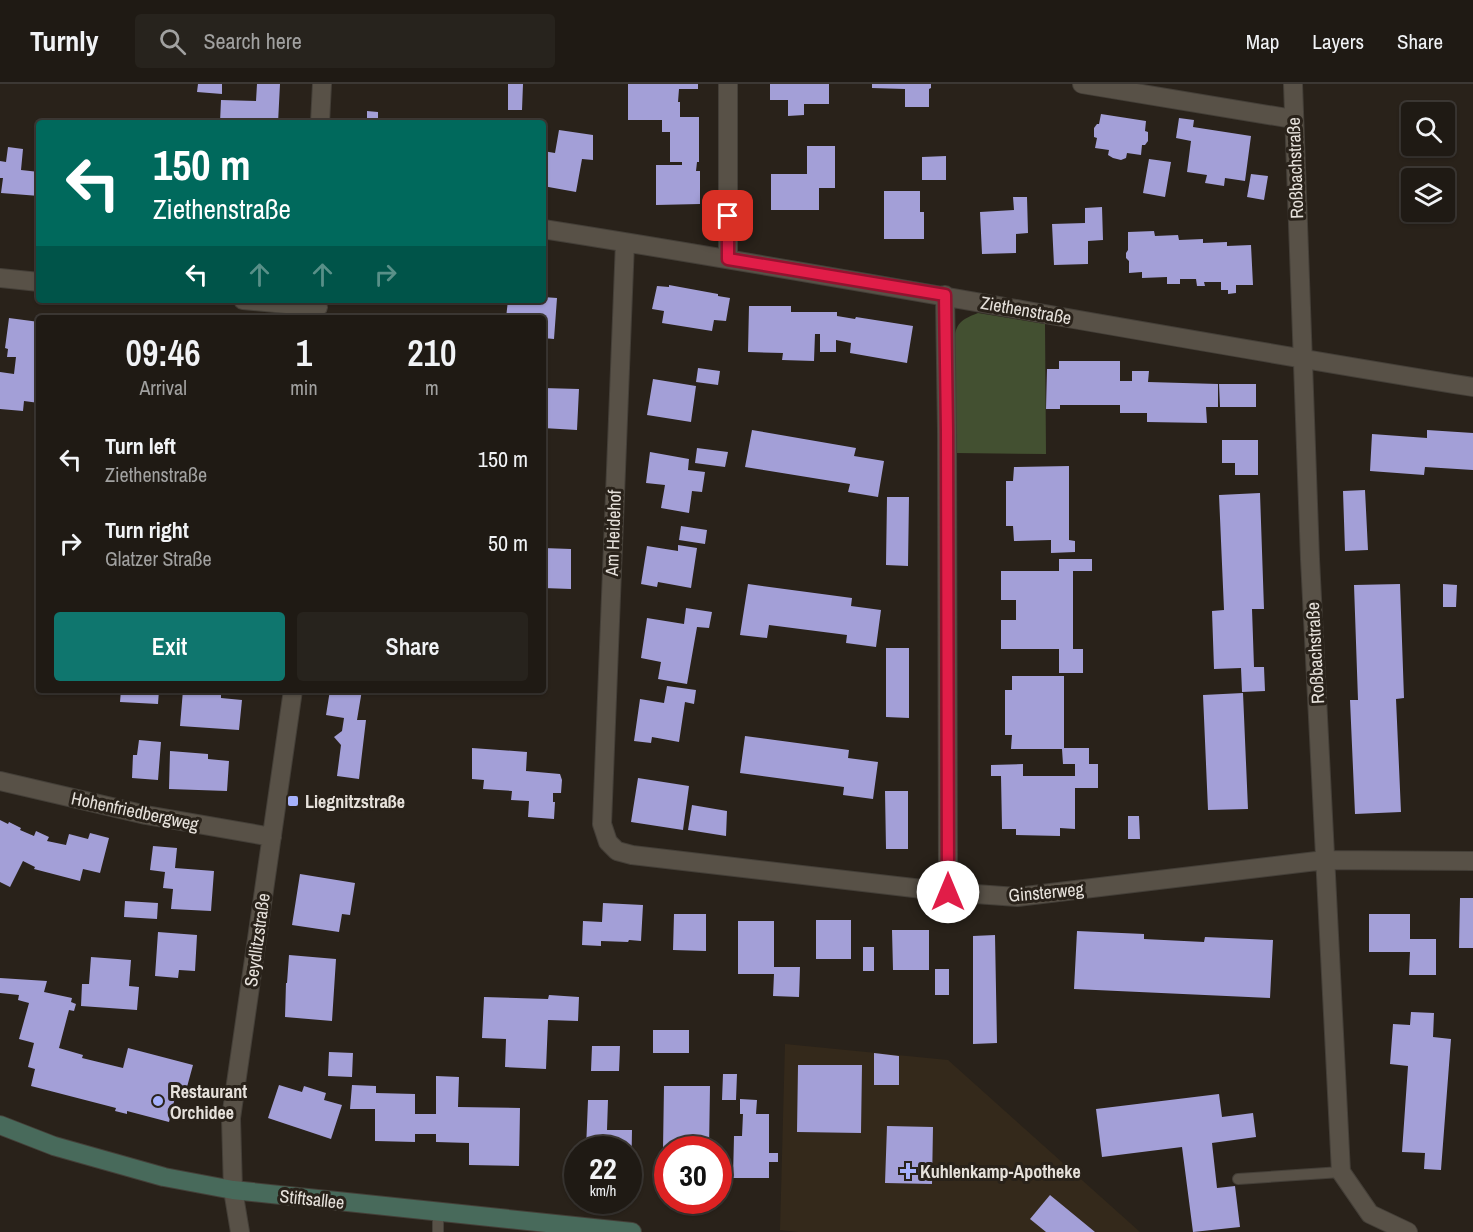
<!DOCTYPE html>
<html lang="en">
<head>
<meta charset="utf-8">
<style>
  :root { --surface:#1f1a14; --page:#27231d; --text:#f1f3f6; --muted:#a1a1a0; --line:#3c3834; --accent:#0f766e }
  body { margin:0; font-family:"Archivo Narrow",sans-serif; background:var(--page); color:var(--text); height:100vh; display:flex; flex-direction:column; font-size:22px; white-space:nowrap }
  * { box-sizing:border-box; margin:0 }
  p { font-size:20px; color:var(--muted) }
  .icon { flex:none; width:33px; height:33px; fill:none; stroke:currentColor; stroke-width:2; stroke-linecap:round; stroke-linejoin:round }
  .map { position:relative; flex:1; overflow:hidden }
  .side { position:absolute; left:36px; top:231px; width:510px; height:378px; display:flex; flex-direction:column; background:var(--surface); border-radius:6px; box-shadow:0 2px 4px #0004,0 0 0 2px var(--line) }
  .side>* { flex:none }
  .hud { position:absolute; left:36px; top:36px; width:510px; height:183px; border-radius:6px; box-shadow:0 2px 4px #0004,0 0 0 2px var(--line); background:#00695c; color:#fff; overflow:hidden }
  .buttons { position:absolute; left:1401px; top:18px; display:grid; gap:12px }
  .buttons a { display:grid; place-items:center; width:54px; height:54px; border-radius:6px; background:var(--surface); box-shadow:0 2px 4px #0004,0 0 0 2px var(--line); font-size:30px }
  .speed { position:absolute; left:564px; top:1052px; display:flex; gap:12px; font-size:30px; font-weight:700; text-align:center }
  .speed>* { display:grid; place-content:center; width:78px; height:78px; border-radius:50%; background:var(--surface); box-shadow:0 2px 4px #0004,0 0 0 2px var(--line); line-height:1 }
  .speed small { font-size:15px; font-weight:400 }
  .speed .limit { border:9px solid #d22; background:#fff; color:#111 }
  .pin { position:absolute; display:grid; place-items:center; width:51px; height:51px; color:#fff; margin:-26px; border-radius:12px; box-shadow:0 3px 9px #0006 }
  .me { position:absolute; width:66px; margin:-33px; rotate:0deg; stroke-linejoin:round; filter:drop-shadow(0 0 4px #0008) }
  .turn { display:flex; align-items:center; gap:21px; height:126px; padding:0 18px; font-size:27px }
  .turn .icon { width:78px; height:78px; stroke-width:2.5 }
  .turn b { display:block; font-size:42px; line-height:51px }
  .lanes { display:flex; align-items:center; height:57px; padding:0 18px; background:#0003; justify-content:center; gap:30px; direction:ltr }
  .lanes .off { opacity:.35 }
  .eta { display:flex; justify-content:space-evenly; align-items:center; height:102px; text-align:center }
  .eta b { font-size:36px; font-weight:600; line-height:42px }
  .action { display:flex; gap:12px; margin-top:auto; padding:12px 18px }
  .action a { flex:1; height:69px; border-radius:6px; background:var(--accent); color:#fff; font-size:24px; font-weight:600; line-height:69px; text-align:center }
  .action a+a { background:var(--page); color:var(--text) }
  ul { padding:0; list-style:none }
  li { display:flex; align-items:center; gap:18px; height:84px; padding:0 18px }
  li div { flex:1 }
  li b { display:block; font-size:22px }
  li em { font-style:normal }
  header { display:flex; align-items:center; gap:36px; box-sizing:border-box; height:84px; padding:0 30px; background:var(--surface); border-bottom:2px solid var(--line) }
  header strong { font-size:28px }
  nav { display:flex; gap:33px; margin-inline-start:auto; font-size:21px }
  .search { width:420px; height:54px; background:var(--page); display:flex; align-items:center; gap:15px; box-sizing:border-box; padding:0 21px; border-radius:6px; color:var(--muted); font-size:22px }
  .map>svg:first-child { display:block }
</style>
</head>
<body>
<header>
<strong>Turnly</strong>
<div class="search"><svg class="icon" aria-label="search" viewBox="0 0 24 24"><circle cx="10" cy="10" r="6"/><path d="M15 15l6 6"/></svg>Search here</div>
<nav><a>Map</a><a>Layers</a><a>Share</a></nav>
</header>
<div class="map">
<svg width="1473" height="1148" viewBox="0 0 1473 1148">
  <rect width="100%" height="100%" fill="#29221a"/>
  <path fill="#34291b" d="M785,960l163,16 192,172h-342l-18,-2z"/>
  <path fill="#435031" d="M978,229l67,11 1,130 -91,-1 -3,-107c5,-22 5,-25 26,-33z"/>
  <path fill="#a39fd7" d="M198,0h24v10l-25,-2z
    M257,0h23l-2,39h-58l1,-23 35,1z
    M508,0h15l-1,26h-14z
    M628,0h70v5h-19l-1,13h2v15h19v45h-2l-1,9h4v33l-44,1v-40h26v-3h-12v-30h-8v-12h-34z
    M770,0h59v20h-25v11l-16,1v-16h-18z
    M872,0h59v4l-2,1v18h-24v-18l-33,-1z
    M367,27l11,1v8l46,1 -1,2h-69v-5l13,1z
    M1101,30l45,7 -1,10 3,1v9l-3,4h-3l-1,10 -14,-2 -1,5 -5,2 -8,-2 -5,-3 1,-5 -14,-2 2,-10 -3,-1v-9l3,-4h2z
    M1179,34l15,2 -1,7 58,9 -6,45 -20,-3 -1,8 -19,-3 2,-8 -20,-3 4,-31 -15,-3z
    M559,46l34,5v25l-11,-1 -6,33 -33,-6v-35l12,2z
    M807,62h28v42h-16v22h-48v-36h36z
    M8,63l15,2 -2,21 18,2v24l-38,-3 2,-15h-3v-17l6,1z
    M946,72v24h-24v-23z
    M1149,75l22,3 -6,35 -22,-4z
    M1251,90l17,2 -4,24 -17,-3z
    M884,107h36v21h4v27h-40z
    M1013,113h14l1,36 -12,1v19l-34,1 -2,-42 34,-2z
    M1102,123l1,33 -15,1v23l-34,1 -2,-41 33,-1v-15z
    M1154,147l1,5 23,-1 1,5 24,-1v4l24,-1v4l24,-1 2,40h-17v8l-8,1v-4h-7v-8h-17l1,4h-8l-1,-7h-16v5h-13v-7l-25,1v-6l-13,1v-12l-3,-3v-5l2,-3v-18z
    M669,201l49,9v2l12,2 -4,23 -12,-1 -2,11 -50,-8 2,-12 -12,-2 5,-23 12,1z
    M543,213l14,1 -3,41 -11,-1v-20h-37l2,-18h35z
    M749,222h42v6h46v4l18,3 1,-2 57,9 -6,37 -57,-10 1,-10 -15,-3v12h-16v-18h-5l-1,27 -32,-1 1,-7 -35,-1z
    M9,234l30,4v81l-15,-2 -1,10 -23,-2v-37l14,2 2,-17h-9l1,-8 -3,-1z
    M1059,277h61v20h12v-10h17l-1,11 70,2v23h-12l1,16 -60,-1v-9h-27v-8h-60v4h-14l1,-40h12z
    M698,284l22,3 -2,14 -22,-3z
    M653,295l43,7 -5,36 -44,-7z
    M1219,300h37v23h-36z
    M543,304l36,1 -2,41 -34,-2z
    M752,346l104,18 -2,8 30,5 -6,36 -30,-5 2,-8 -105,-17z
    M1427,346l46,3v37l-48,-3 -1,8 -54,-4 2,-37 55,4z
    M1222,356h36v35h-23v-12h-13z
    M697,364l31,4 -3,15 -30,-4z
    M650,368l39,7 -1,11 17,2 -3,20 -10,-1 -3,22 -28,-5 4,-23 -19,-2z
    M1069,382v74l6,1v11l-24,1v-13l-37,1 -1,-15h-7v-45h7l1,-14z
    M1365,406l3,60 -23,1 -2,-60z
    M1260,409l4,116h-12l2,58h10l1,24 -23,1 -1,-24 -27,1 -2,-58 12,-1 -5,-115z
    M887,413h22l-1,69 -22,-1z
    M681,442l26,4 -2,14 -26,-4z
    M678,461l19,3 -6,40 -33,-6 -1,5 -16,-3 6,-38 31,5z
    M543,464l28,1v40l-28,-1z
    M1059,475h33v12h-19v78h10v24h-24v-24h-58v-29h15v-20h-15v-29h58z
    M748,500l104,14 -1,8 30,4 -5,37 -30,-4 1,-8 -78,-10 -2,13 -27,-3z
    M1400,500l4,114 -8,1 5,113 -46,2 -5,-114h8l-4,-115z
    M1443,500l14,1 -1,22h-13z
    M686,524l26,4 -3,16 -12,-1 -10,57 -29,-5 3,-17 -20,-4 6,-40 37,6z
    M886,564h23v70l-23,-1z
    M1012,592h52v72h25v16h9v24h-23v41l-15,-1v8l-44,-1v-6h-14l-1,-53h-10v-11l32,-1v12h52v-12h-12l-1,-15h-51l1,-14h-7v-45h7z
    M667,602l29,4 -2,14 -9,-2 -6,40 -27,-5 -1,6 -17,-2 6,-42 24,4z
    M121,606h38l-1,14 -38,-2z
    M183,606l38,1v7l21,2 -3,30 -59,-4z
    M330,606h32l-5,30h9l-7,59 -22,-3 4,-31 -7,-8 8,-6 2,-13 -18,-3z
    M1243,609l5,116 -40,1 -5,-115z
    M745,652l104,14 -1,8 30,4 -5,37 -30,-4 1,-8 -104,-14z
    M139,656l22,2 -3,38 -26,-2 1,-23h4z
    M472,664l55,4 -1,19 34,3 2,6 -1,13h-8v9h2l-1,17 -26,-2 1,-16 -18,-1 1,-9 -29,-2 1,-9 -12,-1z
    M170,667l38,3v5l21,2 -2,30 -58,-2z
    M638,694l51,8 -6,44 -52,-8z
    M885,707h23v58h-22z
    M692,721l35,6 -1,25 -38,-6z
    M1128,732h11l1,23h-12z
    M0,736l8,4 1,-2 12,6 -1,2 14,6 2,-5 13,6 -2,4 19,4 3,-11 19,5 2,-6 19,5 -9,35 -17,-4 -3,12 -46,-12 1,-2 -12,-6 -13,26 -10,-5z
    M153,762l24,2 -2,20 39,3 -3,40 -40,-2 2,-20 -10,-1 2,-16 -15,-2z
    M300,790l55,9 -5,32 -8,-1 -3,18 -47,-7z
    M1460,814h13v50h-14z
    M125,817l33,2 -1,16 -33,-2z
    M603,819l40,2 -2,36 -12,-1 -1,2 -27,-1v5l-19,-1 1,-24 19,1z
    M674,830h32v37l-33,-1z
    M1369,830h41v25h26v36h-27l1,-23h-41z
    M816,836h35v39h-35z
    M738,837h36v46h26l-1,30 -26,-1 1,-22h-36z
    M892,846h37v40h-36z
    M1077,847l67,3v5l60,3 1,-5 68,3 -3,58 -196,-9z
    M158,848l39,3 -2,36 -16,-1 -1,8 -23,-2z
    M995,851l2,108 -24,1v-108z
    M863,863h11v24h-11z
    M289,871l47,4 -4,62 -47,-4 1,-34h1z
    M91,873l40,3 -2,26 10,1 -2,23 -56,-4 1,-22h7z
    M935,885h14v26h-14z
    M0,894l47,3 -3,11 28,6 -1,4 5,2 -2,7 -5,-1 -10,38 24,7 -1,3 41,10 5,-20 65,17 -6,22 -9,-2 -9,37 -42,-11v3l-12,-3 1,-3 -85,-22 4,-17 -7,-2 6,-24 -15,-4 10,-36 -11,-3 1,-5 -19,-2z
    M549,911l30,2 -1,24 -30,-1 -2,49 -41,-2 1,-28 -24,-1 2,-41 64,2z
    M1411,928l23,1 -1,24 18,2 -10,131 -17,-1 1,-16 -23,-1 6,-86 -18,-2 3,-40 17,1z
    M653,946h36v23h-36z
    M592,962h28l-1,25h-28z
    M329,968l24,1 -1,24 -24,-1z
    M874,969l25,3v29h-25z
    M798,981h64l-1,68 -64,-1z
    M723,990h14l-1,26h-14z
    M436,992l23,1 -1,30 62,1 -1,58 -50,-1v-22l-33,-1v-8h-21v8l-40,-1v-32h-25l2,-24 24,1v7l39,1v20h21z
    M279,1001l23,7 2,-6 22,7 -2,7 18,5 -11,34 -63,-21z
    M664,1002h46l-1,63h-46z
    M1219,1010l3,23 31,-4 3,24 -44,6 5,45 18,-2 5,41 -47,5 -11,-85 -80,10 -6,-48z
    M740,1015l17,1 -1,14h13v39h9v9h-9v16h-36l1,-42h8l1,-22h-3z
    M588,1016h20l-1,30h25l-1,56 -3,-1v-36h-42z
    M887,1042l46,1 -1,57 -47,-1z
    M1050,1111l45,37h-49l-16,-13z"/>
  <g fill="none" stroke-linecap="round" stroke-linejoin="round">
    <defs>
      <path id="lane" d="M1238,1095l103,-7
        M438,1128v20"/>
      <path id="street" d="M728,0v175
        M1082,0l211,35
        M1293,0l17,475 31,613 29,42 38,18
        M320,39l2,-39
        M543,145c311,49 620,108 930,158
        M625,158l-23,582 6,18 9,9 15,4 316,37 69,5 308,-37 148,1
        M0,194l39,4
        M945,211l2,136 1,461
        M243,216l75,7
        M0,697l146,34 126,22
        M240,1148l-7,-42 -2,-72 62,-428"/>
      <path id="secondary" d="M0,1041l54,21 110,31 69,13 399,42"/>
    </defs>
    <use href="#lane" stroke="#443f38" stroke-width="12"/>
    <use href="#street" stroke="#443f38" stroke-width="20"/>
    <use href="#secondary" stroke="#443f38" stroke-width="20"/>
    <use href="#lane" stroke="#585147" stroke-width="10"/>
    <use href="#street" stroke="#585147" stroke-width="18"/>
    <use href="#secondary" stroke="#486a5b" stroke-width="18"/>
  </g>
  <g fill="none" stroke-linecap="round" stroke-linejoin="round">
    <defs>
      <path id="route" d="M728,132v43l217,36 2,136 1,461"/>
    </defs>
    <use href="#route" stroke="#92132f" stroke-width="15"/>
    <use href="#route" stroke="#e11d48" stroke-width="10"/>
  </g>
  <g fill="#a6b1fc" stroke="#29221a" stroke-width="2">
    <rect x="287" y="711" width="12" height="12" rx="3"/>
    <circle cx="158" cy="1017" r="6"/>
    <path d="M905 1078h6v6h6v6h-6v6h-6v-6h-6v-6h6z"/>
  </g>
  <g text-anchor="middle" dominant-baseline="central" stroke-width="6" stroke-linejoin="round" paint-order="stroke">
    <g font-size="18" fill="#e6e1db" stroke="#29221a">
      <text transform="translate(1295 84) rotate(-92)">Roßbachstraße</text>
      <text transform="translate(1026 226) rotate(10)">Ziethenstraße</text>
      <text transform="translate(613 449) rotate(-88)">Am Heidehof</text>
      <text transform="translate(1315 569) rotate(-93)">Roßbachstraße</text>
      <text transform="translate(135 727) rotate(12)">Hohenfriedbergweg</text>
      <text transform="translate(1046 808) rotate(-5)">Ginsterweg</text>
      <text transform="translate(257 856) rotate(-82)">Seydlitzstraße</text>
      <text transform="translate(312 1115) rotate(6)">Stiftsallee</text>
    </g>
    <g font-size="18" font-weight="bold" fill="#e6e1db" stroke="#29221a" text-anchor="start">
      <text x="305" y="717">Liegnitzstraße</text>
      <text x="170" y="1007">Restaurant<tspan x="170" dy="21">Orchidee</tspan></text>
      <text x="920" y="1087">Kuhlenkamp-Apotheke</text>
    </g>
  </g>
</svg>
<div class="buttons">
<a><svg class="icon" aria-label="search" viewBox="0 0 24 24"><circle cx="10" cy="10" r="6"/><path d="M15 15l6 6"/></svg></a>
<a><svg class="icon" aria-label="layers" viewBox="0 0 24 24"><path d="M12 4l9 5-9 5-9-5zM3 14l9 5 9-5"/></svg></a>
</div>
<div class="speed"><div>22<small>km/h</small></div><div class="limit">30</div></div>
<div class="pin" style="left:728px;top:132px;background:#d93025"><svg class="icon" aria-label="arrive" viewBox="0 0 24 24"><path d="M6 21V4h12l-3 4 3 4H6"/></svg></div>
<svg class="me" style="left:948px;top:808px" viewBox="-20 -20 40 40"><circle r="19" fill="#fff"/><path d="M0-13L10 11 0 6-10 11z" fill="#e11d48"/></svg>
<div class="hud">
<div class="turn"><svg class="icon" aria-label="left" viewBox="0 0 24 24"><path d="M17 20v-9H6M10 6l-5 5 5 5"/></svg><div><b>150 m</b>Ziethenstraße</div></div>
<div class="lanes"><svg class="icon" aria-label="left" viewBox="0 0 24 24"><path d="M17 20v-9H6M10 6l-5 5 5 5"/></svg><svg class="icon off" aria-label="ahead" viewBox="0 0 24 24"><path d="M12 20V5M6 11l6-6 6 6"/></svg><svg class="icon off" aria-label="ahead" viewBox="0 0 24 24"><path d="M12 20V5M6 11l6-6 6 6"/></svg><svg class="icon off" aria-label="right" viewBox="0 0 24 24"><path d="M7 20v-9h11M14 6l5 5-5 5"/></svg></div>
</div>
<section class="side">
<div class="eta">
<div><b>09:46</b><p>Arrival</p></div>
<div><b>1</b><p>min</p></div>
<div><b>210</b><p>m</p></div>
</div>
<ul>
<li><svg class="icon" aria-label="left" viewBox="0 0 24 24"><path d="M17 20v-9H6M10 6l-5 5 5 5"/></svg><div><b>Turn left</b><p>Ziethenstraße</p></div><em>150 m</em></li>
<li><svg class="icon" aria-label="right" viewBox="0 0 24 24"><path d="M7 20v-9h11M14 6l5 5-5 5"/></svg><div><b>Turn right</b><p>Glatzer Straße</p></div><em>50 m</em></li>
</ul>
<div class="action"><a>Exit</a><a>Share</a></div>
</section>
</div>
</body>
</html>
